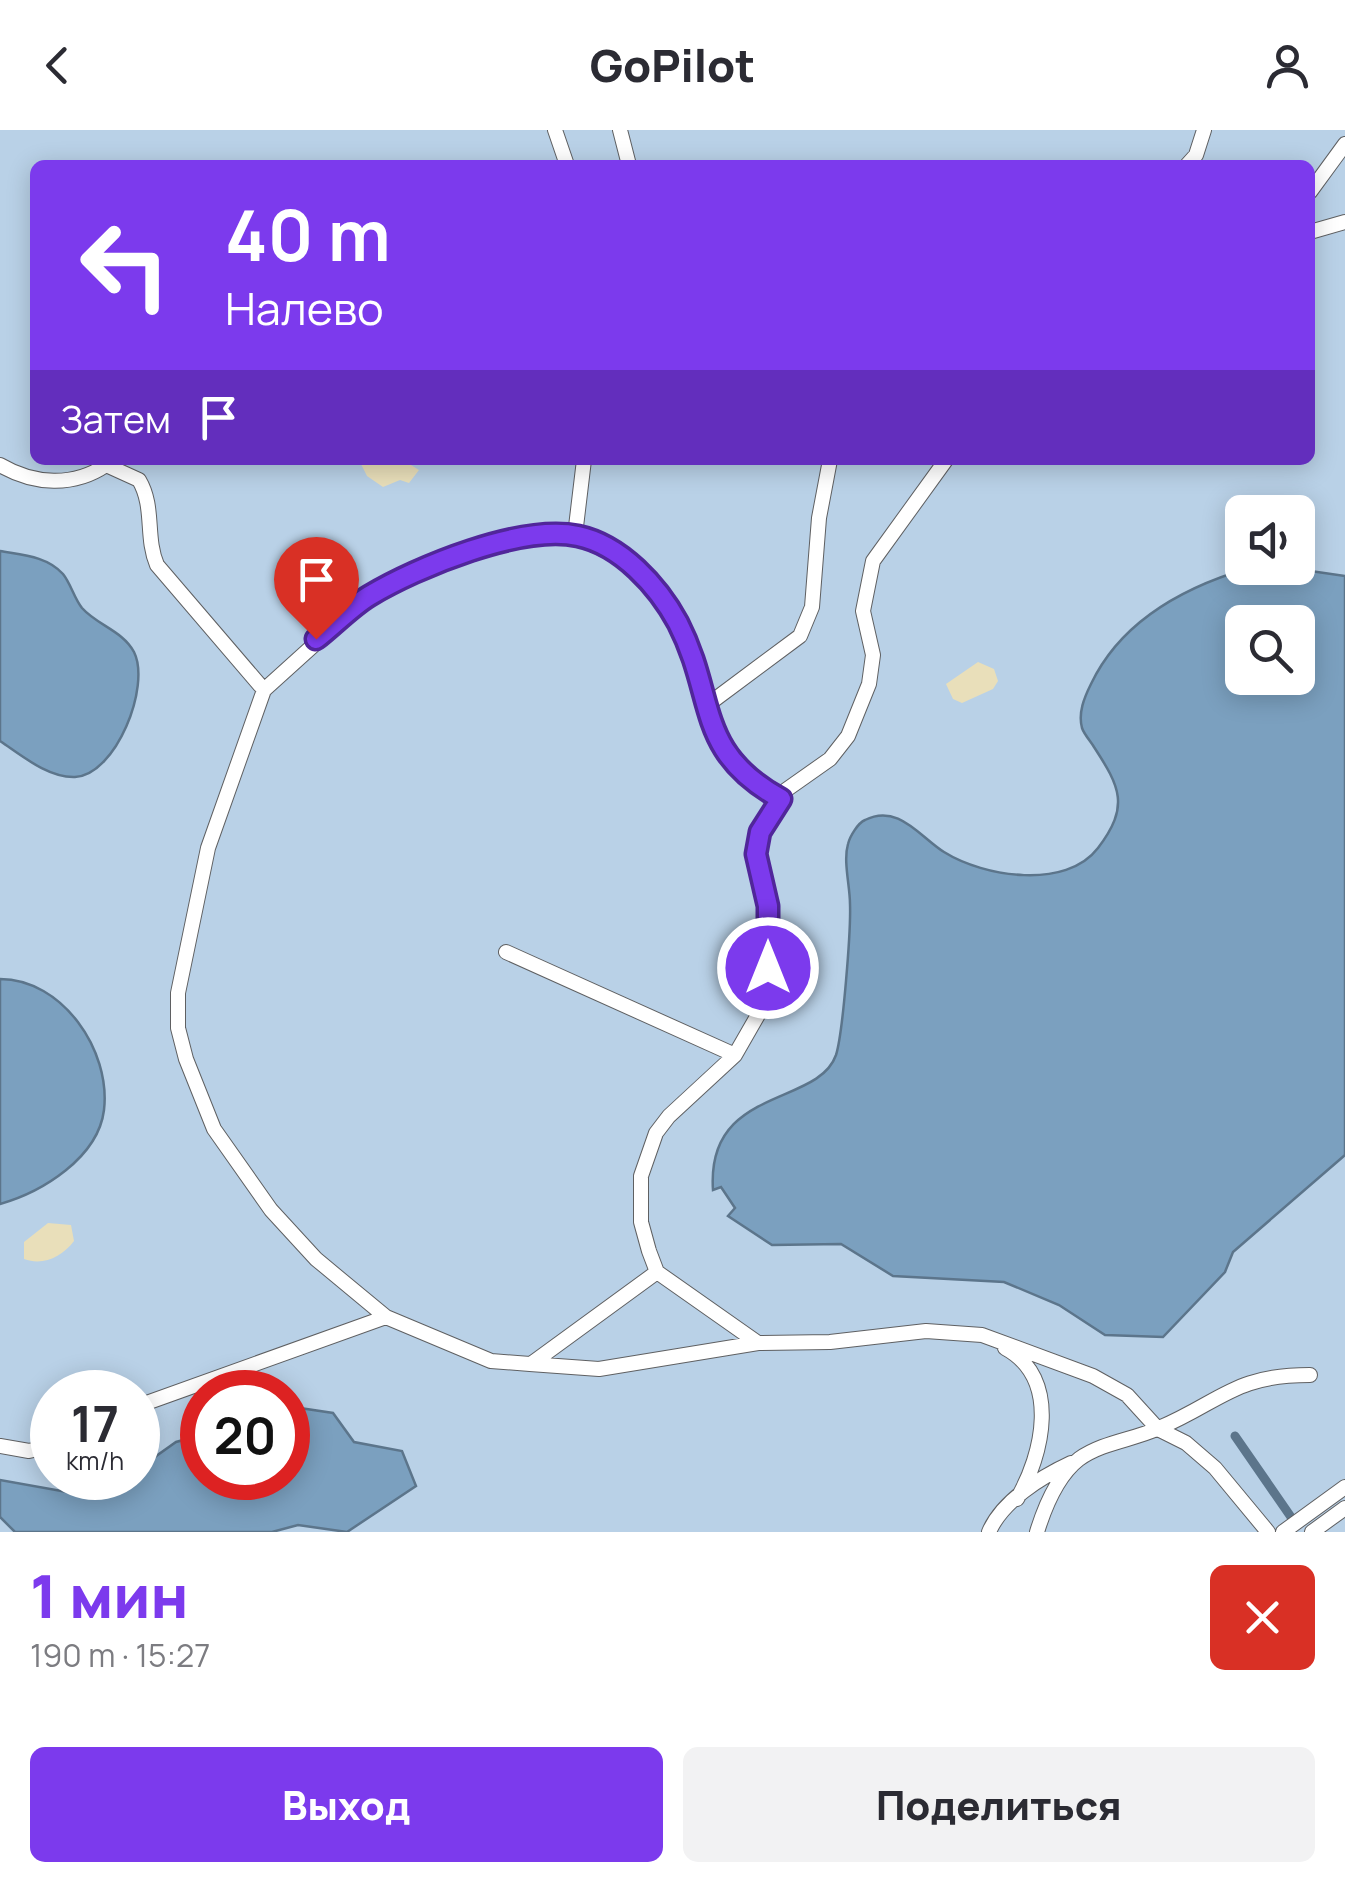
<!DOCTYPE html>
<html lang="ru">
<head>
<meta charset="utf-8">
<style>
  :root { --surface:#fff; --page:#f2f2f3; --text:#2b2b33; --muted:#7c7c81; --accent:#7c3aed }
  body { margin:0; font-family:Manrope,sans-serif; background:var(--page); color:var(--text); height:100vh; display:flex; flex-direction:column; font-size:38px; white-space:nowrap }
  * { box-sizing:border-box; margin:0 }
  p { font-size:32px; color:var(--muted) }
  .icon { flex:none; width:55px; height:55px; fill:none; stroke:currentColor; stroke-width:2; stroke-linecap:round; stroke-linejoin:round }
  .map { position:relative; height:1402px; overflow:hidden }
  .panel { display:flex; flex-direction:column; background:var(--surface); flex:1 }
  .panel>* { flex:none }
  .hud { position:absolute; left:30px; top:30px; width:1285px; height:305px; border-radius:15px; box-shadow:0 5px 25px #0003; background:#7c3aed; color:#fff; overflow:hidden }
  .buttons { position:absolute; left:1225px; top:365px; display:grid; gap:20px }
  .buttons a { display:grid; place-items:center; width:90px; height:90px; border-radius:15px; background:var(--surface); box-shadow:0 5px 25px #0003; font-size:50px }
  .speed { position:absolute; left:30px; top:1240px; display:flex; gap:20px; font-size:50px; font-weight:700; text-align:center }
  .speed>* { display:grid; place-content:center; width:130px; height:130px; border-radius:50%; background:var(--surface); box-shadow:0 5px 25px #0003; line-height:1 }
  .speed small { font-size:25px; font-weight:400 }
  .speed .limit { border:15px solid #d22; background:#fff; color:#111 }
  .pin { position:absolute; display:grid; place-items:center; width:85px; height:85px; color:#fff; margin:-102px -42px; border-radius:50% 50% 50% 0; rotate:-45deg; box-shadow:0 0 10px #0007 }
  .pin .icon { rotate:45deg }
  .me { position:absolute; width:110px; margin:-55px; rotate:0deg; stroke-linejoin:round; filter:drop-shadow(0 0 8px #0008) }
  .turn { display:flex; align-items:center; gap:35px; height:210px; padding:0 30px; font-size:45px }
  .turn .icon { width:130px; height:130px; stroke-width:2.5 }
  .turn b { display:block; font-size:70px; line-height:85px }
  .then { display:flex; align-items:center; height:95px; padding:0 30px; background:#0003; gap:20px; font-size:38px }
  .round { display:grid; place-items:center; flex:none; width:105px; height:105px; border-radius:15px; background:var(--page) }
  .head { display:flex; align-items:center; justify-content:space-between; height:170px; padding:0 30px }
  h1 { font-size:60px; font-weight:800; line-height:75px; color:var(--accent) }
  .button { display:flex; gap:20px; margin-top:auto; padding:20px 30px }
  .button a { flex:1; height:115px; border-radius:15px; background:var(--accent); color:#fff; font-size:40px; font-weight:800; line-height:115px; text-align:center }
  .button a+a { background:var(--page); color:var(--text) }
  header { display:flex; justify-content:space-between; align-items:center; height:130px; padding:0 30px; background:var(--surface); font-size:45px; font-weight:800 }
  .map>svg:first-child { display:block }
</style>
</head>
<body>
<header><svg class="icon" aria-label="back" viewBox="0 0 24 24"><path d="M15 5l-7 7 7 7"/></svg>GoPilot<svg class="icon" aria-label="person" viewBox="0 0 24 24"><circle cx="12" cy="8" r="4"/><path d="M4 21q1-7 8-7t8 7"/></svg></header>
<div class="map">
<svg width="1345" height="1402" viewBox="0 0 1345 1402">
  <rect width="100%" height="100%" fill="#e7e9eb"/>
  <path fill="#b9d1e7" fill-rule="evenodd" d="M0,0h1345v1402h-1345zM35,35h1275v295h-1275zM1242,382h56v56h-56zM1242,492h56v56h-56zM52,1262h86v86h-86zM202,1262h86v86h-86z"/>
  <path fill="#e9dfba" d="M349,330h54l16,10 -10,13 -9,-3 -17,7 -16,-11 -8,-16z
    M978,532l16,7 4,12 -5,8 -31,14 -9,-4 -7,-15z
    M48,1093l23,2 3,16c-12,16 -31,25 -50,18v-17z"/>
  <path fill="#7ba0bf" stroke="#5c758b" stroke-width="2.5" fill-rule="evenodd" d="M0,421c22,4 47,5 63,23 8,10 11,24 19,34 15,17 41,23 52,44 17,34 -18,123 -59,125 -27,1 -54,-22 -75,-36z
    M1249,438h41l55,8v579l-112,97 -8,20 -62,65 -58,-2 -46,-30 -55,-23 -111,-6 -52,-32 -69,1 -44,-29 7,-8 -14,-21 -8,3c-7,-104 105,-83 123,-135 7,-22 15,-125 14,-151 0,-18 -7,-43 -2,-60 2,-8 10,-21 17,-24 33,-17 55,17 79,32 40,25 122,38 154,-4 32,-42 22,-61 -4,-101 -3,-5 -10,-13 -12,-19 -4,-15 2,-30 9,-44 30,-63 93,-97 158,-116zM1298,492v56h-56v-56z
    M0,849c62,0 111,71 104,131 -6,48 -62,82 -104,94z
    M300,1278l33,5 21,29 48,9 14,35 -69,46 -49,-7 -26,7h-257l-15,-15v-37l67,12 71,-14v-9l38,-27 26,-7v43h86v-66z"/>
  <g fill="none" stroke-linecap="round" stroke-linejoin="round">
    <path stroke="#5c758b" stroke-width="9" d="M1235,1306l56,81"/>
    <defs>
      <path id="lane" d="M555,0l12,35
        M620,0l9,35
        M1187,35l9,-10 8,-25
        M1310,62l35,-48
        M1310,102l35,-10
        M946,330l-73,101 -10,50 10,44 -4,29 -21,52 -18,23 -44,31 -26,42 -4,21 12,53 -2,95 -31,54 -66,61 -13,17 -15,43v46l8,29 8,21 101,71 72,-1 96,-11 56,4 111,41 34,19 31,34 28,14 29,25 53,64
        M0,335c34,20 74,22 106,0l33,15c16,27 6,57 18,85l107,125
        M575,405l9,-75
        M706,576l94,-70 12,-29 7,-89 11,-58
        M506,822l229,103
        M758,1213l-159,26 -69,-5 -39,-3 -105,-44 -70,-58 -45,-49 -57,-81 -28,-70 -8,-31v-35l30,-145 56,-158 104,-94 83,-39 63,-17 61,-5 53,27 27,24 22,36 20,43 14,61 10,21 15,21 45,31
        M1005,1218c56,30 38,107 12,151
        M531,1234l126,-92
        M138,1276l248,-89
        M0,1316l29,5 23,-5
        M989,1402c13,-31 52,-55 82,-69
        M1037,1402c8,-26 20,-56 42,-73 24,-17 54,-19 80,-31 63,-27 75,-53 151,-53
        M1283,1402l62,-45
        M1312,1402l33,-24"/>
    </defs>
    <use href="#lane" stroke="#5f6062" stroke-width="16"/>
    <use href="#lane" stroke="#fff" stroke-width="14"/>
  </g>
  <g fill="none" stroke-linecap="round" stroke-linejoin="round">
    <defs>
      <path id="route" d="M316,509c18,-14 35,-32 53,-43 48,-29 153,-72 209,-60 43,9 80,50 100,87 39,76 16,128 103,176l-21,33 -4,22 12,52v62"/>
    </defs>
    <use href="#route" stroke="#51269a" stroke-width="25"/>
    <use href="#route" stroke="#7c3aed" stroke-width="18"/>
  </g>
</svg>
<div class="buttons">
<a><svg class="icon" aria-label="sound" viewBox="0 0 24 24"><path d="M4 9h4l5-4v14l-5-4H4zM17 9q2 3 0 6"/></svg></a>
<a><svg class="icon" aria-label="search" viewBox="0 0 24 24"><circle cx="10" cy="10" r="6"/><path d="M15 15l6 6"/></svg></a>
</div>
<div class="speed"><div>17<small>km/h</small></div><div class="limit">20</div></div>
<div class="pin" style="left:316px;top:509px;background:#d93025"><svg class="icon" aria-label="arrive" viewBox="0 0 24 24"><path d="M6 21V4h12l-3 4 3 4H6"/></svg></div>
<svg class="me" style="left:768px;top:838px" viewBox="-20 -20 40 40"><circle r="17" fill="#7c3aed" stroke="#fff" stroke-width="3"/><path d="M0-11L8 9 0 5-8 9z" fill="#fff"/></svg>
<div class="hud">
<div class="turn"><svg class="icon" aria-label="left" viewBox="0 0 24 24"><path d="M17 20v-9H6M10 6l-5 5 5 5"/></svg><div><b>40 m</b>Налево</div></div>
<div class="then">Затем<svg class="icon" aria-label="arrive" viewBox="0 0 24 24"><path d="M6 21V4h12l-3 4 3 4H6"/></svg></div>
</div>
</div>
<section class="panel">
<div class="head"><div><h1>1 мин</h1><p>190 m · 15:27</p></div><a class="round" style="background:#d93025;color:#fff"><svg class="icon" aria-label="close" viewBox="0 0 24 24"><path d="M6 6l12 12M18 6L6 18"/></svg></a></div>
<div class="button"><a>Выход</a><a>Поделиться</a></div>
</section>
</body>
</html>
